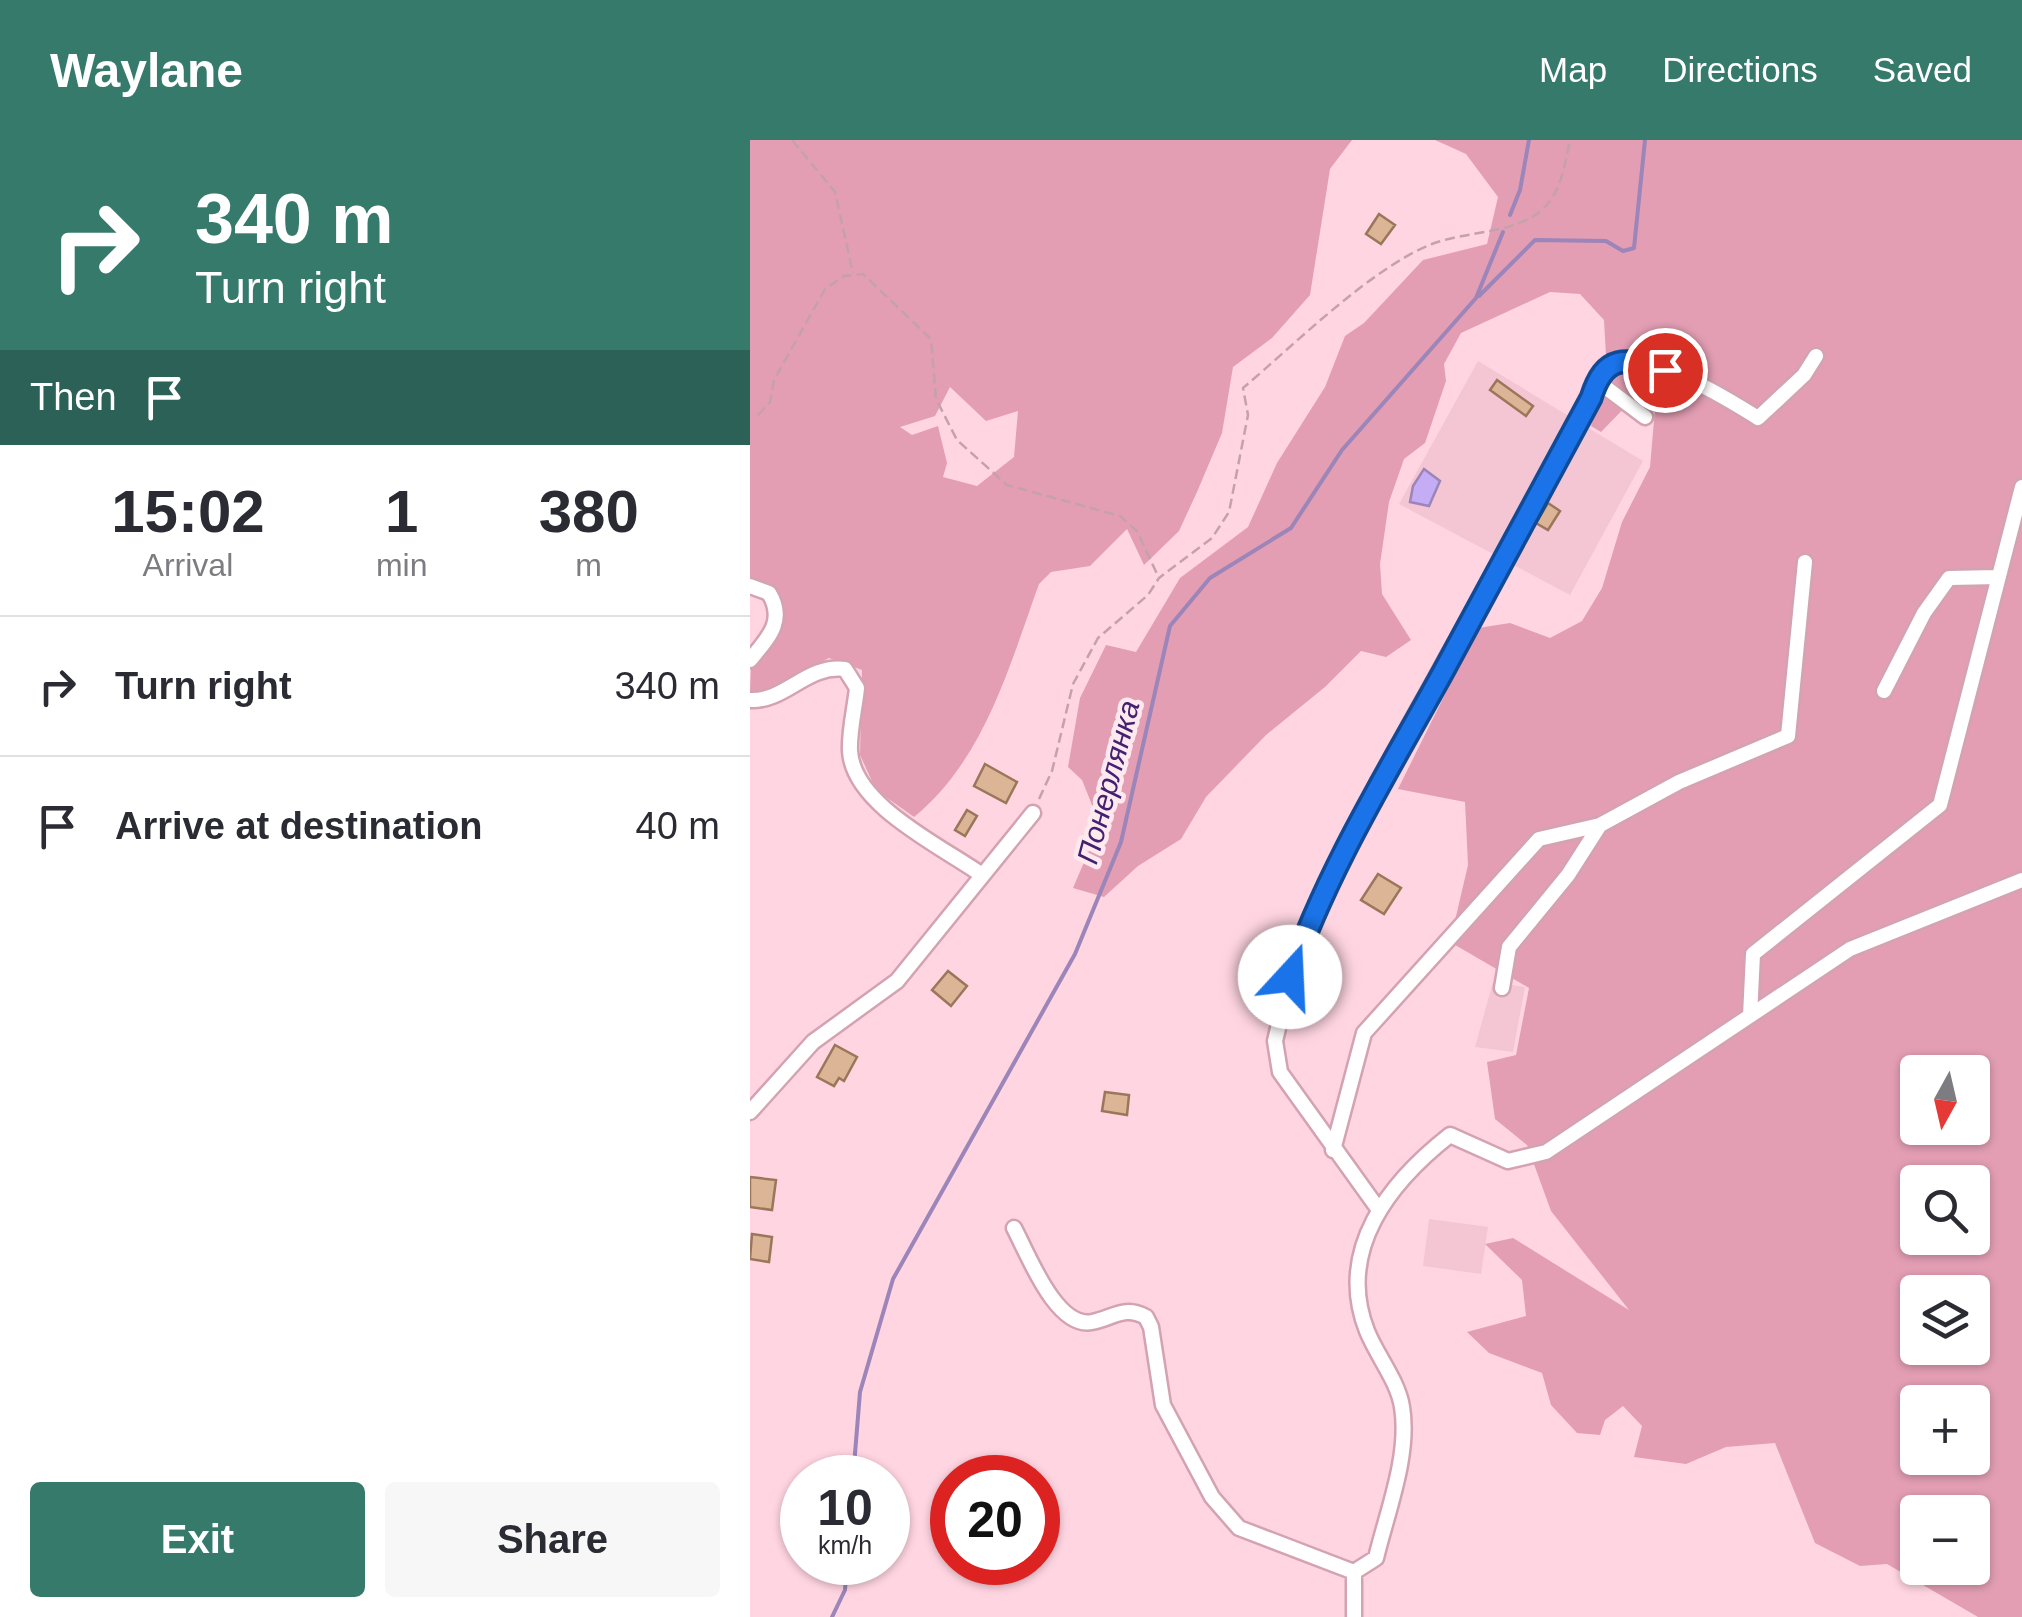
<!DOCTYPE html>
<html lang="en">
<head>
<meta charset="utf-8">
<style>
  :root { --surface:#fff; --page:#f7f7f7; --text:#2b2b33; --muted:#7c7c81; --line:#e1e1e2; --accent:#367a6c }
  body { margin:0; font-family:Helvetica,sans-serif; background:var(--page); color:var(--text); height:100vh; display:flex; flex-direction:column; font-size:38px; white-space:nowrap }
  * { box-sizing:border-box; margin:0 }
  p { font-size:32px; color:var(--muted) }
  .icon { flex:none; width:55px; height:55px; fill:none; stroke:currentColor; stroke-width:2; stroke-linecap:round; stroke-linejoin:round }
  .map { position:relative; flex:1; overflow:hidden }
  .panel { display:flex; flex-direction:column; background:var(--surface); width:750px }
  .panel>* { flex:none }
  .top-card { background:#367a6c; color:#fff; overflow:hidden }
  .needle { width:65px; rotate:188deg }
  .controls { position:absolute; left:1150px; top:915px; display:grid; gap:20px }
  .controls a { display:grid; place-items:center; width:90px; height:90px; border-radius:10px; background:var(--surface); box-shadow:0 2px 8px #0004; font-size:50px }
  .speed { position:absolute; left:30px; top:1315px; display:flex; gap:20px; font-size:50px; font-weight:700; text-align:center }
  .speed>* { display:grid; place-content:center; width:130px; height:130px; border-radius:50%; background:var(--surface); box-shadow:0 2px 8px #0004; line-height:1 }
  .speed small { font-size:25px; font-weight:400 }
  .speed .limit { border:15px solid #d22; background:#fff; color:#111 }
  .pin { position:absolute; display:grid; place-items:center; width:85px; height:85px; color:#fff; margin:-42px; border:5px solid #fff; border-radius:50%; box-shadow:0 2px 10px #0007 }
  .me { position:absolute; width:110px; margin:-55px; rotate:20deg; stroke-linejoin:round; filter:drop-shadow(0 0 8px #0008) }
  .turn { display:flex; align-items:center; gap:35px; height:210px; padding:0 30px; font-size:45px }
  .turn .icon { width:130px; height:130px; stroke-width:2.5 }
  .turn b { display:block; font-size:70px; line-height:85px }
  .then { display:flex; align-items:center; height:95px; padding:0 30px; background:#0003; gap:20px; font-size:38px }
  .eta { display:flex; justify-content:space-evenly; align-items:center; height:170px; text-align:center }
  .eta b { font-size:60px; font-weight:800; line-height:70px }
  .action { display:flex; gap:20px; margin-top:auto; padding:20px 30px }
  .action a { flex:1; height:115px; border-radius:10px; background:var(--accent); color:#fff; font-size:40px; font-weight:800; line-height:115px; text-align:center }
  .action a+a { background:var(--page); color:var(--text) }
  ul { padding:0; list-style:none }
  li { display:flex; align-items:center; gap:30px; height:140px; padding:0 30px; border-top:2px solid var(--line) }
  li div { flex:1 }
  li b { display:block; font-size:38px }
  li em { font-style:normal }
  header { display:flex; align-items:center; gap:60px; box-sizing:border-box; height:140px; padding:0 50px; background:var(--accent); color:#fff }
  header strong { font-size:48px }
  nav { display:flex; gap:55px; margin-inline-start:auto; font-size:35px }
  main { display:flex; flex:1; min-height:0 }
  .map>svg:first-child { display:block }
</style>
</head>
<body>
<header>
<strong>Waylane</strong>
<nav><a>Map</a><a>Directions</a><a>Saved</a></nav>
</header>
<main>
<section class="panel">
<div class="top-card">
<div class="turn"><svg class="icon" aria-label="right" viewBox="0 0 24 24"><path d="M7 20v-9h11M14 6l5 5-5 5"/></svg><div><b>340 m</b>Turn right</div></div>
<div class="then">Then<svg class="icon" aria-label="arrive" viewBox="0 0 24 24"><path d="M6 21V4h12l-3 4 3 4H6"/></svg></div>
</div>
<div class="eta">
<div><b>15:02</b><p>Arrival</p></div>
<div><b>1</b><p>min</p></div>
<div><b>380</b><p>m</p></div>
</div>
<ul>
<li><svg class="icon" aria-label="right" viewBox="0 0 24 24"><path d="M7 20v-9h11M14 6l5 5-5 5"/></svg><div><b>Turn right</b></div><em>340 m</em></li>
<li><svg class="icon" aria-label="arrive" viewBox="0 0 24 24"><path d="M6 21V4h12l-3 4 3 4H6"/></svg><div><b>Arrive at destination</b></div><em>40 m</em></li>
</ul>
<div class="action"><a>Exit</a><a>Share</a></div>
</section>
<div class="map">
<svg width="1272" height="1477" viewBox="0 0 1272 1477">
  <rect width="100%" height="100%" fill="#ffd5e1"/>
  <path fill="#f4c5d3" d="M728,221l165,100 -73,134 -171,-91z
    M743,842l32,5 -12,65 -38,-5z
    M679,1079l59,8 -7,47 -58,-8z"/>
  <path fill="#e39eb4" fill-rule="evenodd" d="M0,0h602l-22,29 -20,126 -38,43 -39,29 -11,66 -25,59 -18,39 -35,34 -17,-36 -37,37 -39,6 -12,12c-30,83 -55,176 -125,233l-38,-27 -16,-35 2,-85 -33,-12 -66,34 -13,-1 1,-26 30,-34 1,-30 -17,-16h-15zM200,247l36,34 32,-10 -4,46 -37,29 -34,-9 4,-14 -9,-37 -26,9 -12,-8 35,-11z
    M685,0h587v1477h-44l-91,-53 -27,2 -45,-23 -40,-100 -49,4 -40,17 -52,-7 8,-31 -19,-20 -18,14 -5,15 -23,-2 -26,-28 -9,-32 -53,-20 -22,-21 59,-16 -4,-36 -37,-36 28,-6 116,72 -78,-99 -24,-66 -32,-26 -8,-57 29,-7 13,-67 -79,-46 18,-77 -3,-63 -67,-13 80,-161 32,-5 40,15 32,-17 20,-33 20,-66 28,-55 5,-58 -20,-12 -34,35 -10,-6 16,-52 -3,-54 -24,-26 -30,-2 -89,41 -17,31 2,17 -21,62 -21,16 -15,43 -9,62 2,30 29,46 -25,17 -25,-6 -36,36 -59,48 -60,62 -25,42 -43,27 -34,31 -31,-9 27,-63 -18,-45 -14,-13 12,-69 26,-53 30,7 44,-74 68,-51 29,-64 48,-76 20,-51 19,-13 59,-63 64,-16 11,-47 -32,-43zM1168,932h54v56h-54zM1168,1042h54v56h-54zM1168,1152h54v56h-54zM1168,1262h54v56h-54zM1168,1372h54v56h-54z"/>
  <path fill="#c4adf5" stroke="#9b85b9" stroke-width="2.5" d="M674,329l16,12 -11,25 -19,-4 3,-16z"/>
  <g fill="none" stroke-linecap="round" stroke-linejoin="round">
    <path stroke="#9b85b9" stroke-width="4" d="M760,75l10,-25 9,-50
      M729,156l56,-56 71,1 17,10 11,-3 11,-108
      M103,1338l7,-86 33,-113 182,-325 46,-112 49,-216 40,-48 81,-50 51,-78 134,-152 27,-66
      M82,1477l13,-27 2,-28"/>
  </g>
  <path fill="#dcb496" stroke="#9b765a" stroke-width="2.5" d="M629,74l16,11 -14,19 -15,-10z
    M747,240l36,26 -7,10 -36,-26z
    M798,363l12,8 -12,19 -12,-7z
    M235,624l32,18 -11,21 -32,-17z
    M217,670l10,6 -12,20 -10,-6z
    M628,734l23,14 -17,26 -23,-14z
    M198,831l19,15 -16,20 -19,-16z
    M85,905l22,12 -13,24 -5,-3 -5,8 -17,-9z
    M355,952l24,3 -2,20 -25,-4z
    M0,1037l26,3 -4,30 -22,-3z
    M2,1094l20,3 -3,25 -19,-3z"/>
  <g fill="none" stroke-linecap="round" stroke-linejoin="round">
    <defs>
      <path id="minor" d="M841,257c2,-6 4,-18 8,-23 28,-40 130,26 159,44l46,-43 12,-19
        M0,446l19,7c17,28 -1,45 -19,67
        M1134,551l40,-78 25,-35 49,-1
        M0,560c35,2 57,-36 95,-31l12,19c-2,20 -8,43 -7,63 3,54 91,95 132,124
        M752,848l7,-41 59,-72 32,-50
        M1000,876l3,-62 187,-149 82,-318
        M0,972l63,-70 84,-61 136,-168
        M583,1010l31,-117 175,-194 61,-14 79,-43 109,-46 17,-174
        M629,1070l-99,-138 -5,-31 15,-64 19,-54 69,-141 213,-384 14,-11 40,30
        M264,1088c14,26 42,101 78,94 21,-4 32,-17 54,-5l5,10 12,78 49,92 27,31 115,44
        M604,1477v-45l22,-14c11,-46 34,-103 26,-151 -4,-26 -25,-51 -35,-76 -32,-81 23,-149 83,-196l58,26 38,-9 304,-203 172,-69"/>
    </defs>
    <use href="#minor" stroke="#d4a3b2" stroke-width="19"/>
    <path stroke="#c4a1ab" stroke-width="2.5" stroke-dasharray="10 5" stroke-linecap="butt" d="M42,0l43,52 18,81
      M8,275l12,-13 4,-22 51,-91 19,-13 19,-2 68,65 5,60 21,41 50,45 113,31 17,15 21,45
      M289,659l13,-28 21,-87 25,-46 50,-43 11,-17 53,-40 17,-26 19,-97 -5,-27c51,-43 128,-120 189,-144 34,-13 82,-10 110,-34 19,-17 23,-46 28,-70"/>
    <use href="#minor" stroke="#fff" stroke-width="14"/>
  </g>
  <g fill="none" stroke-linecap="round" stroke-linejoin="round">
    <defs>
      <path id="route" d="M540,837c38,-109 98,-205 153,-305 50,-91 98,-183 148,-274 14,-45 34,-40 74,-28"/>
    </defs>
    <use href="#route" stroke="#114b97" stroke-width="25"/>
    <use href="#route" stroke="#1a73e8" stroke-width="18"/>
  </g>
  <g text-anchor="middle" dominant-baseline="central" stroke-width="9" stroke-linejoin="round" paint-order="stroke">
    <g font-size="30" font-style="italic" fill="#432172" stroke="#fee9ef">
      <text transform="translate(358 642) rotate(-75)">Понерлянка</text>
    </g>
  </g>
</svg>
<div class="controls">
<a><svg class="needle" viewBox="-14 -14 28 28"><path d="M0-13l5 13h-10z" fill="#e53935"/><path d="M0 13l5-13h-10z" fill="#7c7c81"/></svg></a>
<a><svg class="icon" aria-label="search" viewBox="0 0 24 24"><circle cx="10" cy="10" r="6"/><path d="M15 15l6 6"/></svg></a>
<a><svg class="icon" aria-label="layers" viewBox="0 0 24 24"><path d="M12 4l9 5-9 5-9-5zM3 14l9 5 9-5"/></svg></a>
<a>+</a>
<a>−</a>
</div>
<div class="speed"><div>10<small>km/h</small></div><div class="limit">20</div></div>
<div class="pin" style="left:915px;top:230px;background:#d93025"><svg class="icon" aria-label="arrive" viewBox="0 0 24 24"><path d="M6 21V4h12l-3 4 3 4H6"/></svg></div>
<svg class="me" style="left:540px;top:837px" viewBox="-20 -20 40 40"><circle r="19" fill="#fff"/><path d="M0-13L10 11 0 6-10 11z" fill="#1a73e8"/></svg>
</div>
</main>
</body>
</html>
